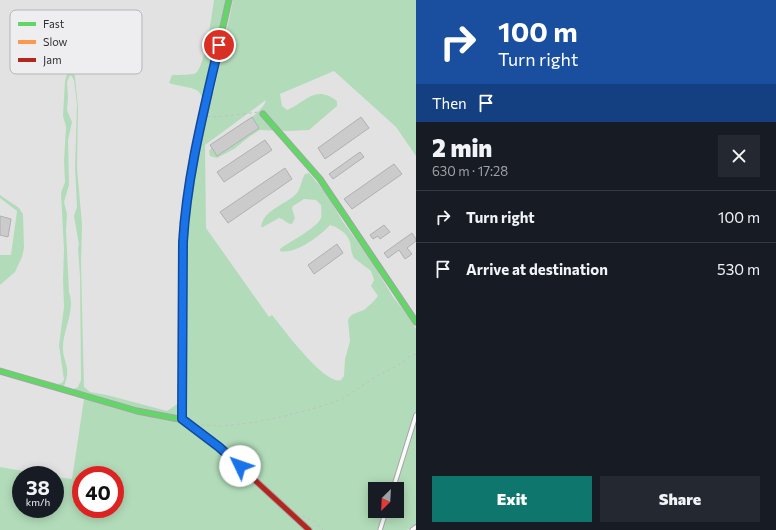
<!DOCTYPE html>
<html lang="en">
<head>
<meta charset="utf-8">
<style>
  :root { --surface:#171b24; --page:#242831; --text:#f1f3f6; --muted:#9ea1a6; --line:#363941; --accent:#0f766e }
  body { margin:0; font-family:Commissioner,sans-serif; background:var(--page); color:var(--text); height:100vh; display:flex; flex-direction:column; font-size:15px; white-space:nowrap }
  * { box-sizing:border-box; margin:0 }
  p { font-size:13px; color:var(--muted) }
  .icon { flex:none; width:22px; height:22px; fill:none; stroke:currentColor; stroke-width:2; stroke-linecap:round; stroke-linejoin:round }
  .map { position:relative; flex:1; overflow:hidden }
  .side { display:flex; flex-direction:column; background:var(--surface); width:360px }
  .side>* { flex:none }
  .hud { background:#1a4fa0; color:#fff; overflow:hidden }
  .needle { width:26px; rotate:204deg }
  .buttons { position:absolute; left:368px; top:482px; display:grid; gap:8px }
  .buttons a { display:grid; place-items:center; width:36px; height:36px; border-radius:0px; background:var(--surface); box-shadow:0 2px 10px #0003; font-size:20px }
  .speed { position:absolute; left:12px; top:466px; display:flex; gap:8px; font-size:20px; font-weight:700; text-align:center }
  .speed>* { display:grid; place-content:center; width:52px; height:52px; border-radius:50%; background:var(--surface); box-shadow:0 2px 10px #0003; line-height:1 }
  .speed small { font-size:10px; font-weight:400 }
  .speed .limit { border:6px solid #d22; background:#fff; color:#111 }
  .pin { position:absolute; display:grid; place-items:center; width:34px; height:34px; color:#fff; margin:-17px; border:2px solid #fff; border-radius:50%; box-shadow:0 1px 4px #0007 }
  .me { position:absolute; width:44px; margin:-22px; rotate:312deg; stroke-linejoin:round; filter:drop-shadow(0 0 3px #0008) }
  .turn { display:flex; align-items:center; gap:14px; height:84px; padding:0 16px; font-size:18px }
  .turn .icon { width:52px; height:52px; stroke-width:2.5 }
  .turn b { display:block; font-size:28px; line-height:34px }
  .then { display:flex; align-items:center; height:38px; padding:0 16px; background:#0003; gap:8px; font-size:15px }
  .round { display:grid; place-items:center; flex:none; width:42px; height:42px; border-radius:0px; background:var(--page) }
  .head { display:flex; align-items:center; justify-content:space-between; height:68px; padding:0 16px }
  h1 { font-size:24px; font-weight:800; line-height:30px }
  .button { display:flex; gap:8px; margin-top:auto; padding:8px 16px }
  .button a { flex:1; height:46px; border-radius:0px; background:var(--accent); color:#fff; font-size:16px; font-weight:800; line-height:46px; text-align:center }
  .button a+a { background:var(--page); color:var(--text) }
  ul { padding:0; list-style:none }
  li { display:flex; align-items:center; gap:12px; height:52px; padding:0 16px; border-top:1px solid var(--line) }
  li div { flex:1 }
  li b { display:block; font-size:15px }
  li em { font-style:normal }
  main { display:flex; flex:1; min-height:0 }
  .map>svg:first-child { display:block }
</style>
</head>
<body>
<main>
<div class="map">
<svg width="416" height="530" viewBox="0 0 416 530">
  <rect width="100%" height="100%" fill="#e2e2e3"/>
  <path fill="#b2dcb9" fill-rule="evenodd" d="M214,0h16l-44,197 -3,221 123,112h-306v-63l45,8h-24v34h34v-32l17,2 12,-80 -84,-30 58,15 4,-1 2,-3 -5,-35 5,-38 -1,-28 1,-29 -3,-57 4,-11 -1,-21 2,-34 -3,-11 2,-35 2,-7 3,-3 4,2 1,4 3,31 -1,60 5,56 -1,39 3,124 6,5 17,3 60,16 12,-8 2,-7 2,-182 1,-22 19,-92c-1,-3 -2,-6 -5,-9 -5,-4 -21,-5 -29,-8l3,-8c4,0 22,0 24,-2 9,-8 16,-59 18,-73zM71,75l3,5 3,25 -2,62 2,40 -3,9 5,29 -1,3 2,28 1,104 -3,7 -6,3 -6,-2 -2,-2c2,-5 4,-12 3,-18 -1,-6 -4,-12 -4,-18 -1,-19 13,-39 6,-58l-3,-62 1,-16 -3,-12 5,-17 -1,-45 4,-18 -5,-12 1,-12 -1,-16 2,-5zM81,475h34v34h-34z
    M233,0h183v156l-20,-29 -62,-56 -54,23 2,12 5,4c19,-8 28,-26 50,-9v5l-28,24 -20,1 -29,-1 -11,7 -15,12 -17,9 -7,-2 -1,-5c5,-7 12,-13 19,-18 11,-8 35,-20 38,-33l-61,45 1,83 63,89 3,-2c11,13 52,70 69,65l3,-4 1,-17 5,-18 -2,-21c3,-7 9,-7 16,-10 5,-4 10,-9 14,-14l-7,-10 3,-6 -3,-9 -17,-13c-3,-5 -3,-11 -4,-16 -3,-9 -12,-15 -20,-17 -10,11 -35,30 -50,26v-2c9,-7 37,-21 41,-31 1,-4 0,-9 0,-13l-5,-5 -12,-1 -11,7 -1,2 3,10 -3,6c-5,0 -8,-5 -13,-6l-16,9h-2c2,-17 24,-22 35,-33 5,-5 5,-14 9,-20l4,-1 20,24 14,25 28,38 22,37 16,19 7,13v195l-9,6h-26l-1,-6 -3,6h-65l-9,-10 -79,-71 -35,-29 -3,-5 -2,-7 3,-192 5,-39 10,-45 7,-32 5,-9zM375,489h22v22h-22z
    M0,195l19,13 4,6 1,34 -2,9 -7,15 -15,13v-30h11l6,-44 -17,-13z"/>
  <path fill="#cbcbcc" stroke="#b0b0b2" d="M252,117l7,11 -42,28 -7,-11z
    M361,117l8,11 -44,31 -7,-11z
    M265,140l7,10 -48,32 -7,-10z
    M360,152l4,5 -31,22 -4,-5z
    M394,164l8,10 -50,35 -8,-10z
    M285,168l7,11 -64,44 -8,-11z
    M0,216l11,3 -3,18 -8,-2z
    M384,225l6,7 -10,7 -2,-3 -5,3 -3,-4z
    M412,233l4,6v2l-9,7 5,6 -7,5 -6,-9 -11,8 -4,-5z
    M337,244l6,9 -29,21 -6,-9z"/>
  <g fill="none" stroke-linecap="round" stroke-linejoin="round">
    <defs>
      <path id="street" d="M393,489l23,-74
        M380,530l6,-19
        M412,530l4,-3"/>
      <path id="fast" d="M214,66l15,-66
        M263,114l57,65 96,143
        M0,371l137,40 47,9"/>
      <path id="slow" d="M182,419l1,-177 2,-19"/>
      <path id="jam" d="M185,223l10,-72 19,-85
        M184,420l35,27 90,83"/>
    </defs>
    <use href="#street" stroke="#a4a4a5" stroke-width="5.5"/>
    <use href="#fast" stroke="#a4a4a5" stroke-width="7"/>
    <use href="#slow" stroke="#a4a4a5" stroke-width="7"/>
    <use href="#jam" stroke="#a4a4a5" stroke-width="7"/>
    <path stroke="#c1c1c2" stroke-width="1" stroke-dasharray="3 3" stroke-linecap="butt" d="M207,116l10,1 42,-5
      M201,425l22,1 33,-4 29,-6 38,-10 19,-7 35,-23 20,-10 13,-10 6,-2
      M302,516l12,5 9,9"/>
    <use href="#street" stroke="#fbfbfb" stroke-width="3.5"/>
    <use href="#fast" stroke="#63d668" stroke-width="5"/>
    <use href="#slow" stroke="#ff974d" stroke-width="5"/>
    <use href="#jam" stroke="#b3261e" stroke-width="5"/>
  </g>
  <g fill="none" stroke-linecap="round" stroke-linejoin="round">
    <defs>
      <path id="route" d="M219,45c-15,65 -32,130 -36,197l-1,177 37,28 21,19"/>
    </defs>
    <use href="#route" stroke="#114b97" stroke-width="10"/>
    <use href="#route" stroke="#1a73e8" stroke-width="7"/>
  </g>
  <rect x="10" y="10" width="132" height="64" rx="6" fill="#eeeef1" stroke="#b5b5b8" stroke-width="1"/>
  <rect x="18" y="22" width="18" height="4" fill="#63d668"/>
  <rect x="18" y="40" width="18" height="4" fill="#ff974d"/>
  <rect x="18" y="58" width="18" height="4" fill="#b3261e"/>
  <g font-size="11" fill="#313132">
    <text x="43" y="28">Fast</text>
    <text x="43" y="46">Slow</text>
    <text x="43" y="64">Jam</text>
  </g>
</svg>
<div class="buttons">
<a><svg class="needle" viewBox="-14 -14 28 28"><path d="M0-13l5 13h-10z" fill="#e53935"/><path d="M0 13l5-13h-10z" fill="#9ea1a6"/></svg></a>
</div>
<div class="speed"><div>38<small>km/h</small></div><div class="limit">40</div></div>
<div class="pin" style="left:219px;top:45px;background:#d93025"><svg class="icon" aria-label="arrive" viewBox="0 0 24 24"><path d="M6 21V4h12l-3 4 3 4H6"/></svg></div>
<svg class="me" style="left:240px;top:466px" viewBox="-20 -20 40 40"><circle r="19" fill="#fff"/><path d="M0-13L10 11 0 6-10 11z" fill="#1a73e8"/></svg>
</div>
<section class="side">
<div class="hud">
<div class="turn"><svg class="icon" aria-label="right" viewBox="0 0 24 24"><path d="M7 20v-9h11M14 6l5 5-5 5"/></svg><div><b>100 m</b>Turn right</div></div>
<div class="then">Then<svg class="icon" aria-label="arrive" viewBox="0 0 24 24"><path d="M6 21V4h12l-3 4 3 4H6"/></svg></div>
</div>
<div class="head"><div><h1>2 min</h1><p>630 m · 17:28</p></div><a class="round"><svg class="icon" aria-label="close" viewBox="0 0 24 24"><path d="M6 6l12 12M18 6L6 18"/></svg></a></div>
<ul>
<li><svg class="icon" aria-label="right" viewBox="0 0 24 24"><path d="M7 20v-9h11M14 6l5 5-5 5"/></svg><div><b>Turn right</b></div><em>100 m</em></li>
<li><svg class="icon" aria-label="arrive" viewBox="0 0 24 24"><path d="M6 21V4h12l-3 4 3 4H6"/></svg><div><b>Arrive at destination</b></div><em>530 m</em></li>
</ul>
<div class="button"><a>Exit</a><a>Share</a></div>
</section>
</main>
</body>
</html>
